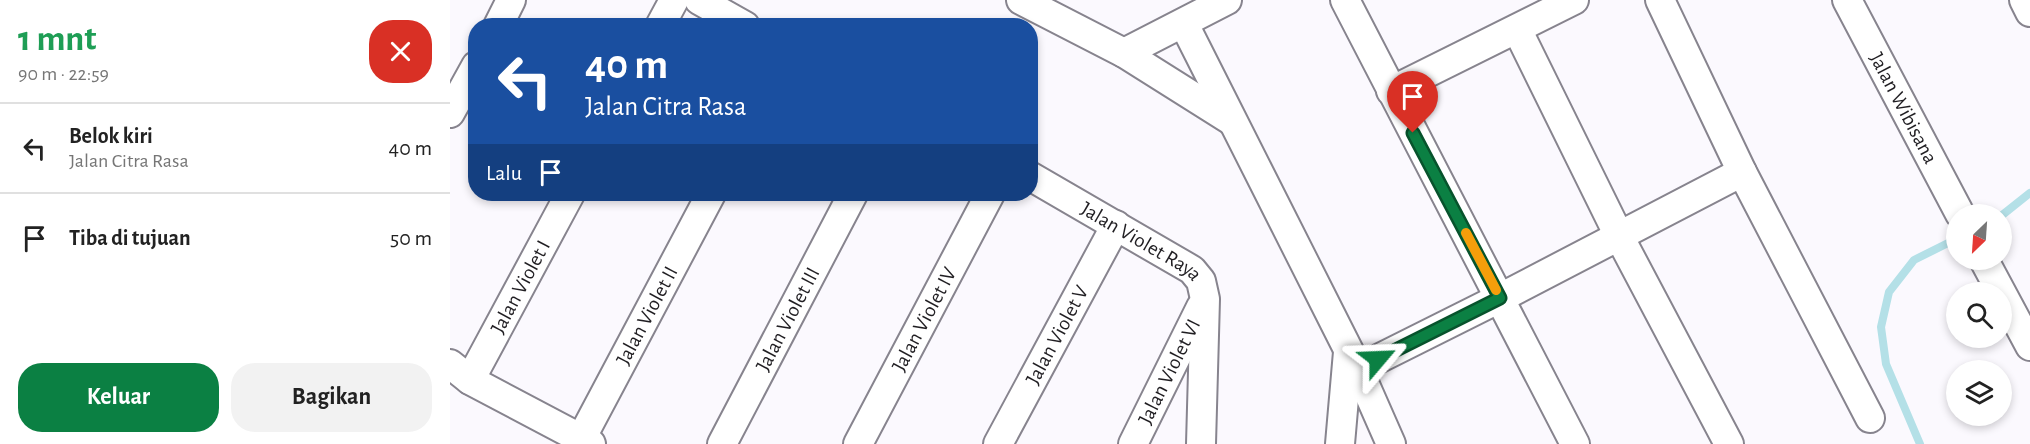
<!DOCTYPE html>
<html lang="id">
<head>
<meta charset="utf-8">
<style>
  :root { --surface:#fff; --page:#f2f2f2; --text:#222; --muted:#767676; --line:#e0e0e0; --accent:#0b8043 }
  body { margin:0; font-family:"Alegreya Sans",sans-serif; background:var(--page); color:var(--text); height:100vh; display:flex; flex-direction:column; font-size:22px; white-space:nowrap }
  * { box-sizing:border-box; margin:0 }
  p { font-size:20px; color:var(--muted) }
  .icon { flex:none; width:33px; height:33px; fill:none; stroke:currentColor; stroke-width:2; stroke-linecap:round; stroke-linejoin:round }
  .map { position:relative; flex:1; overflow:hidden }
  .side { display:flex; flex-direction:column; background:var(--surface); width:450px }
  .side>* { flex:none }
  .banner { position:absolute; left:18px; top:18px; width:570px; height:183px; border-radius:24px; box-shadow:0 3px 9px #0003; background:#1a4fa0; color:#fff; overflow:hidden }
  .needle { width:39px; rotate:205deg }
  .controls { position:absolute; left:1496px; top:204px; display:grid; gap:12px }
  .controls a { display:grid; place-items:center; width:66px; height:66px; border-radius:50%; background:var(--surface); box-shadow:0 3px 9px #0003; font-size:30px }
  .pin { position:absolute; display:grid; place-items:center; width:51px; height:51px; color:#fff; margin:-62px -26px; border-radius:50% 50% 50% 0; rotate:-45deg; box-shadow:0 0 6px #0007 }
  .pin .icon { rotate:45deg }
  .me { position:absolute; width:66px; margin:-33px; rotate:64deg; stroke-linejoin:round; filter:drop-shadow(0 0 4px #0008) }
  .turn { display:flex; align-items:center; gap:21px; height:126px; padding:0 18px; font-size:27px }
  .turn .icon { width:78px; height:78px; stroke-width:2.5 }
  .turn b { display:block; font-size:42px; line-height:51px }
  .then { display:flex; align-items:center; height:57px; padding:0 18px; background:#0003; gap:12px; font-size:22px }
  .round { display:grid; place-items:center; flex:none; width:63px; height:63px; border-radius:24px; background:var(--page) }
  .summary { display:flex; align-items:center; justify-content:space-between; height:102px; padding:0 18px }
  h1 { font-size:36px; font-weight:700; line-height:45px; color:#1e9e55 }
  .action { display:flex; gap:12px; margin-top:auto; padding:12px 18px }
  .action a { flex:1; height:69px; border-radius:24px; background:var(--accent); color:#fff; font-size:24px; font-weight:700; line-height:69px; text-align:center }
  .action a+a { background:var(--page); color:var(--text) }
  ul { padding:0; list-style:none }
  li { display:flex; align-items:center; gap:18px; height:90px; padding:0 18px; border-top:2px solid var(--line) }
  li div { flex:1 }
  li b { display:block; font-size:22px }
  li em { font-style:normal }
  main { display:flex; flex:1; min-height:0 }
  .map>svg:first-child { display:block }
</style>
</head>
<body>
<main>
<section class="side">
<div class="summary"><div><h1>1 mnt</h1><p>90 m · 22:59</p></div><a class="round" style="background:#d93025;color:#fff"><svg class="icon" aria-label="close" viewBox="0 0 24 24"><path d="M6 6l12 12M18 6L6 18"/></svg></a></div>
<ul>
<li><svg class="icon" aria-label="left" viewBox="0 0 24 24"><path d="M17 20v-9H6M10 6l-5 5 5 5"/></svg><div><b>Belok kiri</b><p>Jalan Citra Rasa</p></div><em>40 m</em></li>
<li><svg class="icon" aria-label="arrive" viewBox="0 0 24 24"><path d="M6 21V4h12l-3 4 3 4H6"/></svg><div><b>Tiba di tujuan</b></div><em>50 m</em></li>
</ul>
<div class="action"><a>Keluar</a><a>Bagikan</a></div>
</section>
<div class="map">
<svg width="1580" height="444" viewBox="0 0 1580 444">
  <rect width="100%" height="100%" fill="#fbf9fe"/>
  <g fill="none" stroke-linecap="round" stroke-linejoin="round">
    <path stroke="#b4e0e7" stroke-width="8" d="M1551,216l29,-23
      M1470,444l-34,-80 -5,-37 8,-35 25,-32 42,-21"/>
    <defs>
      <g id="minor">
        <path d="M249,0l46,26"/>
        <path d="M571,0l103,53 108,68"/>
        <path d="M895,0l230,444"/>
        <path d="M1210,0l82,172 128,246"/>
        <path id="s1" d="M1397,0l113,214"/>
        <path d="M1574,0l6,12"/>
        <path d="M734,24l174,345 33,75"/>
        <path d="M48,26l13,-26"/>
        <path d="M210,26l14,-26"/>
        <path d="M1067,29l102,207 110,208"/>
        <path d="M674,53l103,-53"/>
        <path d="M941,91l183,-91"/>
        <path d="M0,113l26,-47"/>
        <path id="s2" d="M580,176l162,94 9,11 4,18 -4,145"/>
        <path d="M1534,260l46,86"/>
        <path d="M0,364l20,16 121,64"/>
        <path d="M908,369l142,-71 242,-126"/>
        <path id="s3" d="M20,380l100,-186"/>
        <path id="s4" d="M131,439l130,-245"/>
        <path id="s5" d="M272,444l131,-250"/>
        <path id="s6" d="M408,444l132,-250"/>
        <path id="s7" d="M548,444l118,-219"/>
        <path id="s8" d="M683,444l68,-137"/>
        <path d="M890,444l8,-92"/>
      </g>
    </defs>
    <use href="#minor" stroke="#87848e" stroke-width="32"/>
    <use href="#minor" stroke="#fff" stroke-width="28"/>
  </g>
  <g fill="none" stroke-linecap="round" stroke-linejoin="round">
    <defs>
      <path id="route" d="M928,359l122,-61 -87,-165"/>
    </defs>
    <use href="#route" stroke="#07532c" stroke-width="15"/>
    <use href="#route" stroke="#0b8043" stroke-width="10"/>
    <path stroke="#f59e0b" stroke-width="10" d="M1016,233l30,57"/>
  </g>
  <g text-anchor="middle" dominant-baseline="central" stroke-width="6" stroke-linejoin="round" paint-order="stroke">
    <g font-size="21" fill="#201e22" stroke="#fff">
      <text stroke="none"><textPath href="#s1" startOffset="122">Jalan Wibisana</textPath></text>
      <text stroke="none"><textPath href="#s2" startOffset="129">Jalan Violet Raya</textPath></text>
      <text stroke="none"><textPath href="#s3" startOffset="106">Jalan Violet I</textPath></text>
      <text stroke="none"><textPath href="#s4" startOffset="140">Jalan Violet II</textPath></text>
      <text stroke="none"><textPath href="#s5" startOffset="141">Jalan Violet III</textPath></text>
      <text stroke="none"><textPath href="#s6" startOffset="141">Jalan Violet IV</textPath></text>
      <text stroke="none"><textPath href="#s7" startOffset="124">Jalan Violet V</textPath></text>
      <text stroke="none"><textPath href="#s8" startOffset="81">Jalan Violet VI</textPath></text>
    </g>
  </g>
</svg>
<div class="controls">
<a><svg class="needle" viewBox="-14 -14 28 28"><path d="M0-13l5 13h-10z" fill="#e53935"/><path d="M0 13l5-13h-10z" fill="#767676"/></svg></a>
<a><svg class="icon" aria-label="search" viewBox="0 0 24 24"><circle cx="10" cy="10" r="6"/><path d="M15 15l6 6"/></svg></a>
<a><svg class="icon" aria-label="layers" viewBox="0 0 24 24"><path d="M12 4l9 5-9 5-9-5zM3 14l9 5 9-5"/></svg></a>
</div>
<div class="pin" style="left:963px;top:133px;background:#d93025"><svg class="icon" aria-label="arrive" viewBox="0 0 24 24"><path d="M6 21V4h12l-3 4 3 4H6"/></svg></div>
<svg class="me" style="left:928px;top:359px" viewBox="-20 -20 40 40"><path d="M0-17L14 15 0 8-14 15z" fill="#0b8043" stroke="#fff" stroke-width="4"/></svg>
<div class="banner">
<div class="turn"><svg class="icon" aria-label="left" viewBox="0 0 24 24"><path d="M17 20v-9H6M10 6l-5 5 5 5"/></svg><div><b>40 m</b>Jalan Citra Rasa</div></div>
<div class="then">Lalu<svg class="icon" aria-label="arrive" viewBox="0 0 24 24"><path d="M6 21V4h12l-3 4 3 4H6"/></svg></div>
</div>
</div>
</main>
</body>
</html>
